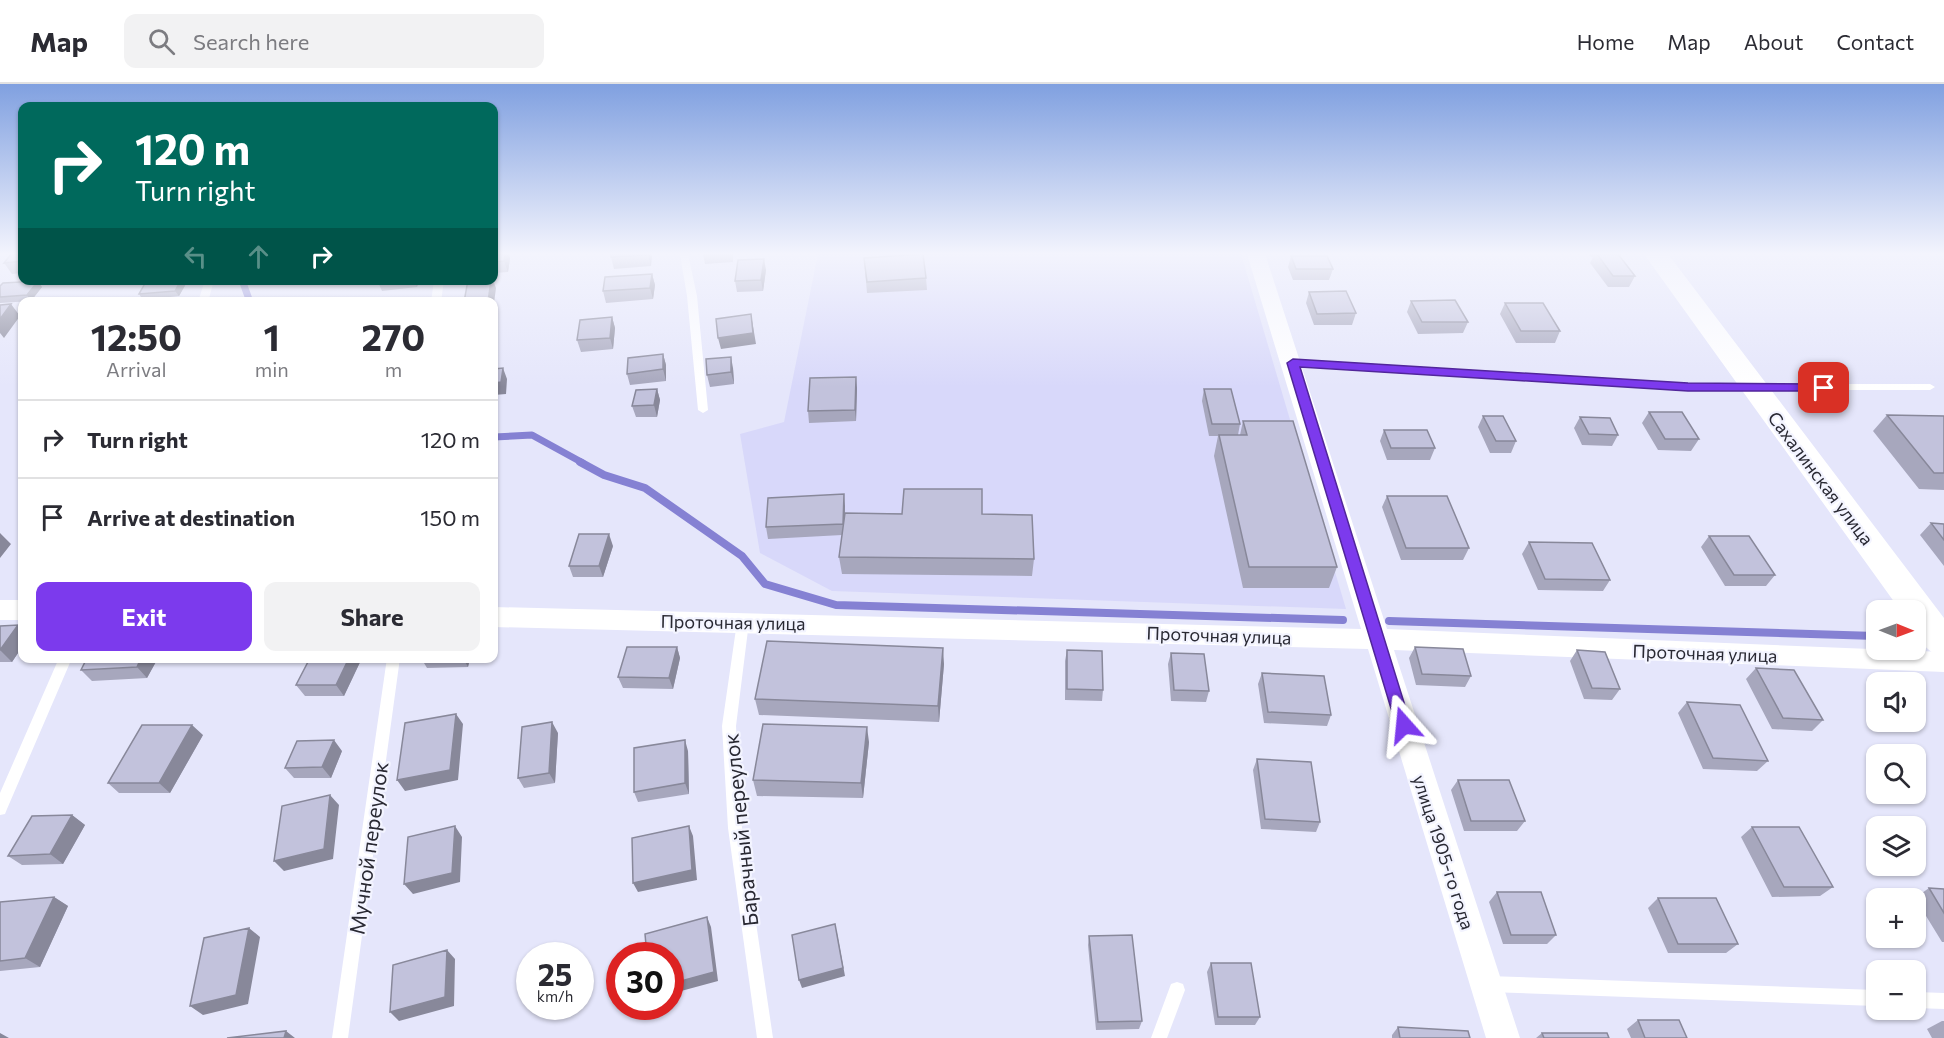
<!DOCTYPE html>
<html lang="en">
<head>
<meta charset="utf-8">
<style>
  :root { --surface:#fff; --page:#f2f2f3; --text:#2b2b33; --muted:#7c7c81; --line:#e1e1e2; --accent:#7c3aed }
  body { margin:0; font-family:Commissioner,sans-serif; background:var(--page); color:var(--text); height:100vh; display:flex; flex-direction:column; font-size:22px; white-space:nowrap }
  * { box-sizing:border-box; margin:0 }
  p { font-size:20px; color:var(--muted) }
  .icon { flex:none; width:33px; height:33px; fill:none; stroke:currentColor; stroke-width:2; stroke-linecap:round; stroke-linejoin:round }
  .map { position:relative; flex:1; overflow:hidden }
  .sheet { position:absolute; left:18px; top:213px; width:480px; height:366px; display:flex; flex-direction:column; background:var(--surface); border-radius:12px; box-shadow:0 2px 4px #0004 }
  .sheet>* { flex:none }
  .banner { position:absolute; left:18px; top:18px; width:480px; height:183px; border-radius:12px; box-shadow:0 2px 4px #0004; background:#00695c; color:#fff; overflow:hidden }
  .needle { width:39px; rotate:91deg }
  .buttons { position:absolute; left:1866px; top:516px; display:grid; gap:12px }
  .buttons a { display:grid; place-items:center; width:60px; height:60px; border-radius:12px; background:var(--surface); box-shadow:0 2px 4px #0004; font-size:30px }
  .speed { position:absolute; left:516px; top:858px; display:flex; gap:12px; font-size:30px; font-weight:700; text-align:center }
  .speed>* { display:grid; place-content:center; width:78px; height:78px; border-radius:50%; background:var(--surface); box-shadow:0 2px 4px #0004; line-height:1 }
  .speed small { font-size:15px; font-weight:400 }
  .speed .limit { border:9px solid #d22; background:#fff; color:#111 }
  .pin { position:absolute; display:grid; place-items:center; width:51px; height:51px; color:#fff; margin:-26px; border-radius:12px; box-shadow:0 3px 9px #0006 }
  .me { position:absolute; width:66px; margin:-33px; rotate:342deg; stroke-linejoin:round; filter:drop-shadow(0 0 4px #0008) }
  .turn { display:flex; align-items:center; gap:21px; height:126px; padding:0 18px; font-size:27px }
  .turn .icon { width:78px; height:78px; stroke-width:2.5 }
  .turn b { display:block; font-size:42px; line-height:51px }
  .lanes { display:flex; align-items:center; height:57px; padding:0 18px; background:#0003; justify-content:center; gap:30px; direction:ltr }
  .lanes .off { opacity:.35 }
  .eta { display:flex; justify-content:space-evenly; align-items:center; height:102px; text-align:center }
  .eta b { font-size:36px; font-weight:700; line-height:42px }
  .action { display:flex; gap:12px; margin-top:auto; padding:12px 18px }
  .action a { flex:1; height:69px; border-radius:12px; background:var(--accent); color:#fff; font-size:24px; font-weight:700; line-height:69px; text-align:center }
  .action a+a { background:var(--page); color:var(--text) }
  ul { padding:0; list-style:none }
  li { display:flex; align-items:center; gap:18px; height:78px; padding:0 18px; border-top:2px solid var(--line) }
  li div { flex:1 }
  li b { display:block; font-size:22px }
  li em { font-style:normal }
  header { display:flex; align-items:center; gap:36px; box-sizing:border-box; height:84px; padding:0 30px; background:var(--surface); border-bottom:2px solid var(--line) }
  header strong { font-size:28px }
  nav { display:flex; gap:33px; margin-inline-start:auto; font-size:21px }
  .search { width:420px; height:54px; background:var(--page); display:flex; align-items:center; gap:15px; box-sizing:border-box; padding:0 21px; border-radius:12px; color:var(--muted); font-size:22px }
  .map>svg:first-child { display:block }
</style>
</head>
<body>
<header>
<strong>Map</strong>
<div class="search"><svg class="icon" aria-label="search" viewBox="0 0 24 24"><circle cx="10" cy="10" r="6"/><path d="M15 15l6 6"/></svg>Search here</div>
<nav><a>Home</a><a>Map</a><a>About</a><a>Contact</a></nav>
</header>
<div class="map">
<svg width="1944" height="954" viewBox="0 0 1944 954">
  <rect width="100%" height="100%" fill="#e5e6fb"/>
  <path fill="#d8d8fa" d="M818,170h423l105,355 -514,-18 -72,-38 -20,-119 44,-12z"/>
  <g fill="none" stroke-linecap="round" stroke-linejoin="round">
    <path stroke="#8581d3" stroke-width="7" d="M242,196l8,22
      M494,353l38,-2 51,28"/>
    <path stroke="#8581d3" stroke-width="8" d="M580,378l24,13 41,13 97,68 23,28 71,21 507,15
      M1389,537l487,15"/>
    <path fill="#fff" fill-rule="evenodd" d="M680,170h8l9,42 11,114 -5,3 -5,-3 -11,-114z
      M205,196h9l-6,22h-10z
      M434,196h10l-3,22h-10z
      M1293,276l395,24h242l5,3 -5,3h-242l-399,-25v-4z
      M743,533l4,2 2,3 -13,104 6,102 31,210h-16l-29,-210 -6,-102 15,-104 2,-3z
      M59,574h13l-65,151 -2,5 -5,1v-22z
      M387,574h13l-52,380h-16z
      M1488,892l388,14v16l-388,-14 -6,-2 -2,-6 2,-6z
      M1177,898l6,2 2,6 -18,48h-16l20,-54z
      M1916,908l28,1v16l-28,-1z"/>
    <path fill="#fff" fill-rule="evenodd" d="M1247,170h18l122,375 557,23v20l-550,-22 126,388h-34l-118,-389 -874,-22v-20l867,22z
      M0,516h22v20h-22z"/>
    <path fill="#fff" fill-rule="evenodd" d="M1644,170h24l276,364v40c-24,-8 -28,-25 -28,-48h-16z"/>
  </g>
  <path fill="#a7a7bd" d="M22,170v19l-10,1 -8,-11z
    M494,170l16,4 -2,14 -14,1z
    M611,170h41l-1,12 -37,3 -3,-12z
    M703,170h30v8l-28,2z
    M1589,170h32l-1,3 15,19 -6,11h-21l-18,-24 3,-6h-2z
    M1291,172l42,13 -4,11h-36l-5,-13z
    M864,174l62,20 1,12 -60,3z
    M766,186l-3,21 -26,1 -2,-11z
    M652,190l3,11 -2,14 -47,4 -3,-12z
    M147,196h39l1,2 -8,14 -36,4 -4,-6z
    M377,196h42l-2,7 -35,4z
    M0,202l42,1 -11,14 -31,2z
    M1309,208l47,21 -4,12h-38l-8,-22z
    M1411,217l57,21 -5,11 -45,1 -11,-22z
    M1505,219l55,28 -5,12h-39l-16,-29z
    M612,233l3,11 -2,21 -32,3 -4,-12z
    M663,270l3,11v16l-36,4 -3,-11z
    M733,284l1,16 -24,3 -3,-12z
    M857,304l-1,33 -47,2 -1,-12z
    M657,305l3,11 -3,17h-21l-4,-11z
    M1204,305l36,35 -2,11h2l3,-14 94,146 -8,21h-86l-29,-132 4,-20h-9l-7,-35z
    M1649,328l50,27 -8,12 -33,-1 -16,-27z
    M1887,331l57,1v74l-25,-1 -46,-58z
    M1483,332l33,25 -5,12h-21l-12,-26z
    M1580,333l38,18 -6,11 -30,-1 -8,-17z
    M1384,346l51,18 -5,12h-43l-7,-19z
    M1387,412l82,52 -6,12h-62l-19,-53z
    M845,422v7l137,1 52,45 -2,17 -190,-2 -3,-17 3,-22 -74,4 -2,-12z
    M1931,439l13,1v42l-24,-31z
    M1709,452l66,39 -9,11h-41l-24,-39z
    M1529,458l81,38 -7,11 -65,-1 -16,-36z
    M613,462l-10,31h-30l-4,-11z
    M18,541l4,4v18l-10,15h-12v-36z
    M677,563l3,11 -7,31 -50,-1 -5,-11z
    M1415,563l56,29 -6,11 -49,-2 -7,-27z
    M1067,566l36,40 -1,11 -37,-1v-39z
    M1577,566l43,39 -8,11 -28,-1 -14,-38z
    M1171,569l38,38 -3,11 -35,-1 -3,-37z
    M158,574l-11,20 -55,3 -11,-11z
    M310,574h52l-18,38h-39l-9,-11z
    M421,574h49l-2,9 -41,1z
    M944,580l-5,58 -180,-7 -4,-16z
    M1756,584l67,52 -11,11 -40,-2 -26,-50z
    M1262,589l69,42 -4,11 -63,-3 -6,-39z
    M1687,618l81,59 -11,10 -54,-2 -25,-56z
    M558,649l-3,50 -31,5 -6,-10z
    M203,651l-33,58h-51l-11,-10z
    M869,658l-6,56 -106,-2 -4,-16z
    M342,667l-11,27h-37l-9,-10z
    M688,667l1,43 -51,8 -4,-10z
    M1257,675l63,63 -4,10 -55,-3 -8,-59z
    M1458,696l67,41 -8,10h-53l-13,-41z
    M72,731l13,10 -22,39 -41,1 -14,-9z
    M1752,743l81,60 -13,9 -48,1 -31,-60z
    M1929,804l15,1v53h-2l-27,-44z
    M1497,808l59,43 -9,9h-44l-14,-42z
    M54,813l14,9 -28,61 -40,4v-69z
    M1658,814l80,46 -12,9h-58l-20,-45z
    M1089,852l53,85 -3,8 -43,1 -8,-85z
    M1211,879l49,54 -5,8h-40l-8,-53z
    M1638,936l49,18h-56l-4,-9z
    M1942,937h2v17h-12l-5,-9z
    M1398,943l72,11h-78v-3z
    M1542,949l67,5h-73z"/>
  <path fill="#88889a" d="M505,170h4l1,4 -2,14 -4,-11z
    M648,170h4l-1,12 -3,-11z
    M764,175l2,11 -3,21 -2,-11z
    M652,190l3,11 -2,14 -3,-11z
    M181,196h5l1,2 -8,14 -4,-5z
    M414,196h5l-2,7z
    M491,196h2l3,8 -2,15v-1h-6z
    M38,197l4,6 -11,14 -4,-6z
    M11,220l9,12 -16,22 -4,-5v-14z
    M751,230l5,30 -35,5 -3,-11z
    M612,233l3,11 -2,21 -3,-11z
    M494,241l4,11 -3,24h-1z
    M663,270l3,11v16l-3,-12z
    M731,273l2,11 1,16 -3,-12z
    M503,284l4,11 -1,15 -12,1v-12z
    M856,293l1,11 -1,33 -1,-11z
    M657,305l3,11 -3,17 -3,-12z
    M844,410l1,12 -1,29 -1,-11z
    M0,449l11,11 -11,14z
    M609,450l4,12 -10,31 -4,-11z
    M18,541l4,4v18l-10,15 -12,-12z
    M677,563l3,11 -7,31 -4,-11z
    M943,564l1,16 -5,58 -1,-16z
    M141,574h17l-11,20 -10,-11z
    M349,574h13l-18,38 -8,-11z
    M463,574h7l-2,9z
    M456,630l7,10 -5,56 -53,11 -8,-11z
    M552,638l6,11 -3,50 -6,-10z
    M192,641l11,10 -33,58 -11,-10z
    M867,643l2,15 -6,56 -2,-15z
    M334,656l8,11 -11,27 -9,-11z
    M685,656l3,11 1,43 -4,-11z
    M330,711l9,10 -6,54 -49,12 -10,-10z
    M72,731l13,10 -22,39 -13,-10z
    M455,742l7,11 -2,45 -47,12 -9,-10z
    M689,742l4,10 4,44 -59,12 -5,-9z
    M54,813l14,9 -28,61 -15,-9z
    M707,833l4,10 7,54 -48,13v-10z
    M249,844l11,9 -12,67 -45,11 -13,-9z
    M837,849l8,43 -43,12 -3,-8z
    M447,866l8,9 -1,47 -55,15 -9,-9z
    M286,947l9,7h-11z
    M0,949l9,5h-9z"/>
  <path fill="#c2c2dc" stroke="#88889a" stroke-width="1.5" d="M11,170h11v7l-18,2z
    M494,170h11l-1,7 -10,1z
    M611,170h37v1l-37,2z
    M923,170l3,24 -59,4 -3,-24z
    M1597,170h21l17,22h-22z
    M1291,172h36l6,13h-37z
    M764,175l-3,21 -26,1 3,-21z
    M652,190l-2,14 -47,3 2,-14z
    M147,196h34l-6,11 -36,3z
    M468,196h23l-3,22h-24z
    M38,197l-11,14 -27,2v-11l3,-3z
    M1346,207l10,22 -39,1 -8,-22z
    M171,216l-1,2h-20z
    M1455,216l13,22h-46l-11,-21z
    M1505,219h38l17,28h-39z
    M11,220l-11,15v-14z
    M751,230l2,19 -35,5 -2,-19z
    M612,233l-2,21 -33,2 3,-20z
    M663,270v15l-36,5 1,-16z
    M731,273v15l-24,3 -1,-16z
    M503,284l-2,14 -7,1v-14z
    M856,293l-1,33 -47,1 2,-33z
    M657,305l-3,16 -22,1 4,-16z
    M1204,305h27l9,35h-28z
    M1649,328h33l17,27h-34z
    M1887,331l57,1v57h-10z
    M1483,332h20l13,25h-20z
    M1580,333l30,1 8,17 -29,-1z
    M1243,337h50l44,146h-88l-30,-132h28z
    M1384,346h43l8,18h-44z
    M904,405h78v25l50,1 2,44 -195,-2 6,-44 57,1z
    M844,410l-1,30 -77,3 2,-29z
    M1387,412h60l22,52h-63z
    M1931,439l13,1v16z
    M579,450h30l-10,32h-30z
    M1709,452h40l26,39h-41z
    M1529,458l63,1 18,37 -65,-1z
    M18,541l-18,25v-24z
    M767,557l176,7 -5,58 -183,-7z
    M627,563h50l-8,31 -51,-1z
    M1415,563l48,2 8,27 -49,-2z
    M1067,566l35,1 1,39 -36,-1z
    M1577,566l28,2 15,37 -28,-1z
    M1171,569l33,1 5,37 -35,-1z
    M87,574h54l-4,9 -56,3z
    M310,574h39l-13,27h-40z
    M1756,584l38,2 29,50 -40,-2z
    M1262,589l62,3 7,39 -63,-3z
    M1687,618l53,3 28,56 -55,-3z
    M456,630l-6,56 -53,10 8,-57z
    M552,638l-3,51 -31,5 4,-51z
    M763,640l104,3 -6,56 -108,-3z
    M142,641h50l-33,58h-51z
    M334,656l-12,27 -37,1 12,-27z
    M685,656v43l-51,9v-44z
    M1257,675l54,3 9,60 -55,-3z
    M1458,696h51l16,41h-54z
    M330,711l-6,54 -50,12 8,-55z
    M72,731l-22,39 -42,2 24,-40z
    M455,742l-3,47 -48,11 4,-47z
    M689,742l3,44 -59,13 -1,-45z
    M1752,743h47l34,60h-49z
    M1929,804l15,1v24z
    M1497,808h44l15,43h-45z
    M54,813l-29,61 -25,3v-59z
    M1658,814h58l22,46h-60z
    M707,833l7,55 -44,12v-28h-23l-2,-22z
    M835,840l8,44 -44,12 -7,-45z
    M249,844l-13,67 -46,11 14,-68z
    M1132,851l10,86 -44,1 -9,-86z
    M447,866l-2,47 -55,15 3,-47z
    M1211,879h40l9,54h-42z
    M1638,936h41l8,18h-42z
    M1398,943l70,4 2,7h-70z
    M286,947l-2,7h-57z
    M1542,949h65l2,5h-65z"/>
  <linearGradient id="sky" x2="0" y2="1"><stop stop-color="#80a0e0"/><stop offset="0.56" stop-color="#f3f4fd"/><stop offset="1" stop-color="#f3f4fd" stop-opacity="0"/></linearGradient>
  <rect width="1944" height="303" fill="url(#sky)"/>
  <path fill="#7c3aed" stroke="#51269a" stroke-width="1.5" d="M1293,275l395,24 136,1 6,4 -6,3h-136l-388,-24 111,358 -7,7 -8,-7 -109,-362z"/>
  <g text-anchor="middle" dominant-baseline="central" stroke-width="4.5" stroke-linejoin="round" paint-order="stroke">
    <g font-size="18" fill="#292933" stroke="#f3f4ff">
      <text transform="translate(1821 394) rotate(53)">Сахалинская улица</text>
      <text transform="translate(733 538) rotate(1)">Проточная улица</text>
      <text transform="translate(1219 551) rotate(2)">Проточная улица</text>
      <text transform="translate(1705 569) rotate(2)">Проточная улица</text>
      <text transform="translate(1444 768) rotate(72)">улица 1905-го года</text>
    </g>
    <g font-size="21" fill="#292933" stroke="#f3f4ff">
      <text transform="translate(740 746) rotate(-96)">Барачный переулок</text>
      <text transform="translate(368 764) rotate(-82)">Мучной переулок</text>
    </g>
  </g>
</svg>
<div class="buttons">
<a><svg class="needle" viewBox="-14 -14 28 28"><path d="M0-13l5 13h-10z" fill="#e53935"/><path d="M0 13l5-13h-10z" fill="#7c7c81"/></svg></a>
<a><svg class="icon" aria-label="sound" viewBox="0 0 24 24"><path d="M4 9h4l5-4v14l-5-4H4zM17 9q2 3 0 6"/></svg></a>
<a><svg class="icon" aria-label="search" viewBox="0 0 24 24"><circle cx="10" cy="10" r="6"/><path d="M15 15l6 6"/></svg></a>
<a><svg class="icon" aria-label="layers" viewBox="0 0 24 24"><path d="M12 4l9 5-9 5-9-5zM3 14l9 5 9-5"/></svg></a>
<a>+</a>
<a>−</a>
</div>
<div class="speed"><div>25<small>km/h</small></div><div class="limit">30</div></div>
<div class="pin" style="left:1824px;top:304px;background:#d93025"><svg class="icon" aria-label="arrive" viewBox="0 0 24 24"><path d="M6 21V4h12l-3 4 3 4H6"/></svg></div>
<svg class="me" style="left:1404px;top:641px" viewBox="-20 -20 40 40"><path d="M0-17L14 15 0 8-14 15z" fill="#7c3aed" stroke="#fff" stroke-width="4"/></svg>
<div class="banner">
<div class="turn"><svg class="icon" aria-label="right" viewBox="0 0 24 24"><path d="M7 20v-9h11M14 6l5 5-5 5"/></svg><div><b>120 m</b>Turn right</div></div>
<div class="lanes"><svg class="icon off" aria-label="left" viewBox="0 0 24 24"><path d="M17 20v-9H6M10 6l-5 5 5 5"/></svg><svg class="icon off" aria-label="ahead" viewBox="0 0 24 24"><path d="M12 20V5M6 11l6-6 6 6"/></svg><svg class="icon" aria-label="right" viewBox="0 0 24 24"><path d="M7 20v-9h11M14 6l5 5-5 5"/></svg></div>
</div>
<section class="sheet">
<div class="eta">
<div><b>12:50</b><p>Arrival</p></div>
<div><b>1</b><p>min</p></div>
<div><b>270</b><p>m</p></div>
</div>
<ul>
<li><svg class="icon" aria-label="right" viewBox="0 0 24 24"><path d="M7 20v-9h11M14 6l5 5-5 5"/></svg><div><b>Turn right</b></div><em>120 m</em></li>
<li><svg class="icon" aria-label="arrive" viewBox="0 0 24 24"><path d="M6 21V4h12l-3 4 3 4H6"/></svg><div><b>Arrive at destination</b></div><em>150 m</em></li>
</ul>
<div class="action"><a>Exit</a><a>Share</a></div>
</section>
</div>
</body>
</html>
